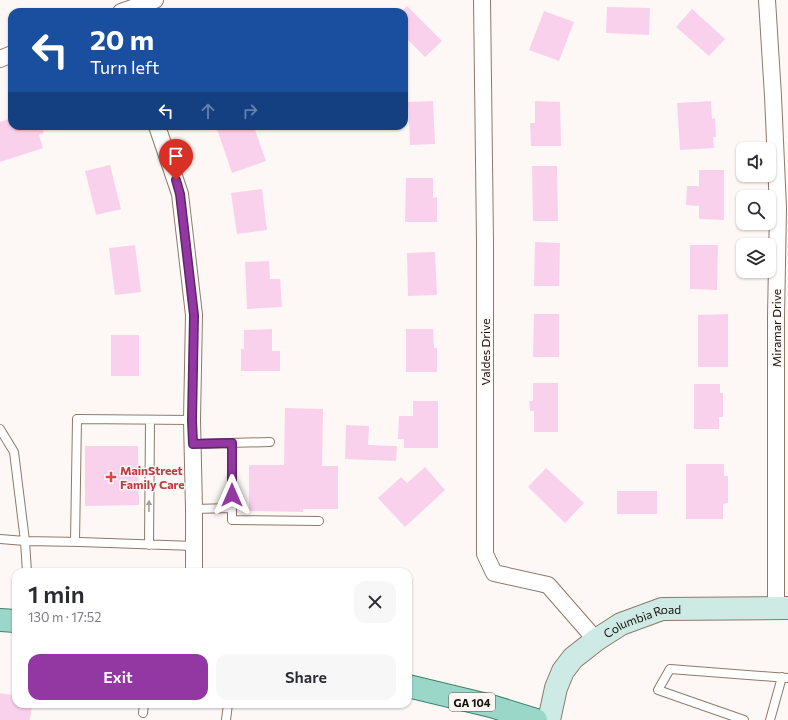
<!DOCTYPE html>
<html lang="en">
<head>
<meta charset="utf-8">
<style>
  :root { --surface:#fff; --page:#f7f7f7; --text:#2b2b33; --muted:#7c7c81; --accent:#9338a2 }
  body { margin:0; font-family:Commissioner,sans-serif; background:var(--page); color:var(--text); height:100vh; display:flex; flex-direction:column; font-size:15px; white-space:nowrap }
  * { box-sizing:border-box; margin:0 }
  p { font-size:13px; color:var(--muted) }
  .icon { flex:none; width:22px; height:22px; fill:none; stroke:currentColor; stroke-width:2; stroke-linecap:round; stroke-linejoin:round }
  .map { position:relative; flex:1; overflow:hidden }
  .drawer { position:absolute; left:12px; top:568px; width:400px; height:140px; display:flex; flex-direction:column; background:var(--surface); border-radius:12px; box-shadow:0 1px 3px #0004 }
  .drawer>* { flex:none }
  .top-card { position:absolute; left:8px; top:8px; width:400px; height:122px; border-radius:12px; box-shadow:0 1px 3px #0004; background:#1a4fa0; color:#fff; overflow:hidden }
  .fabs { position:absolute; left:736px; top:142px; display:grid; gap:8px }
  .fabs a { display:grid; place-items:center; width:40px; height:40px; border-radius:8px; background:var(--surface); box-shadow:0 1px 3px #0004; font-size:20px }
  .pin { position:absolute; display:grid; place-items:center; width:34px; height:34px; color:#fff; margin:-41px -17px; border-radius:50% 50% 50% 0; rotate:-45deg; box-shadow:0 0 4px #0007 }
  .pin .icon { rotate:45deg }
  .me { position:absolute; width:44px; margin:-22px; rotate:0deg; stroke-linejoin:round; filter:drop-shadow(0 0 3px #0008) }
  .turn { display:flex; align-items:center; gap:14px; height:84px; padding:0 16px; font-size:18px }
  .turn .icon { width:52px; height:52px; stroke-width:2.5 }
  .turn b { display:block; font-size:28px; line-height:34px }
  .lanes { display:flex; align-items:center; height:38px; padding:0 16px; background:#0003; justify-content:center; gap:20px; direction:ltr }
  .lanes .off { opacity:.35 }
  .round { display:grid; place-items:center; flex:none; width:42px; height:42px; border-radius:12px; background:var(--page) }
  .summary { display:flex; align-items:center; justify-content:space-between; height:68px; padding:0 16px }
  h1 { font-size:24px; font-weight:600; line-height:30px }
  .primary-button { display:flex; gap:8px; margin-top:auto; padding:8px 16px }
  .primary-button a { flex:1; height:46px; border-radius:12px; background:var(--accent); color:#fff; font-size:16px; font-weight:600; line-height:46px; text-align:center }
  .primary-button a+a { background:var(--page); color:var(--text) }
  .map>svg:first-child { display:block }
</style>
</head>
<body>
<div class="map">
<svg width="788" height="720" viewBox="0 0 788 720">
  <rect width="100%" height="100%" fill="#fdf8f5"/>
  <path fill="#fad1ec" d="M407,6l35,35 -17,16 -21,-21v-24h-3z
    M607,7l43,1 -1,27 -43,-2z
    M367,9v3h-30v-1z
    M692,9l33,30 -16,17 -33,-29z
    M544,11l30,11 -15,39 -30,-11z
    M433,101l2,43 -25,1 -2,-43z
    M535,101l25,1 1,44h-30l-1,-23h5z
    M711,101l1,18 3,-1 1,19h-3l1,11 -34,2 -3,-47z
    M12,118v8h29l3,7 -5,2 4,13 -43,14v-40z
    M216,126h41l1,3 -3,1 11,31 -34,12z
    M110,165l11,44 -25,6 -11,-44z
    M532,166h25l1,55h-25z
    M699,170h25v50l-25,-1v-13l-13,-1 1,-19h12z
    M406,178h27v20l4,-1v25h-32z
    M262,189l5,41 -30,4 -6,-41z
    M535,242l25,1 -1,43h-25z
    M135,245l6,47 -26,3 -6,-47z
    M690,245h28l-1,45 -27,-1z
    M435,252l2,43 -29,1 -1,-43z
    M269,261l1,18h10l2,28 -35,2 -2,-47z
    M534,314h25v43h-26z
    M728,314v53h-30v-52z
    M272,329v22h8v20h-39v-22h3v-19z
    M406,329h27l1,19h3v24h-31z
    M111,335h28v41h-28z
    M533,383h25v49h-24v-21h-4l-1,-10h4z
    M694,384h26v9h3v24h-4v12h-25z
    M413,401h25v47h-34v-9h-6l1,-23h14z
    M285,408l38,1 -1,57h16v43h-35v3l-54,-1v-46h35z
    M346,425l23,1 -1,19 29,1 -1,15 -51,-2z
    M85,446h53l1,59 -54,1z
    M686,464h38v12h4v27l-5,1v15h-37z
    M425,467l20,23 -40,37 -27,-29 23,-21 6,6z
    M546,468l38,35 -19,20 -37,-36z
    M617,491h40v23h-40z
    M0,693l16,3v8h16l-2,16h-30z"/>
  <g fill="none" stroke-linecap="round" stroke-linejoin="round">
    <defs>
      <path id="service" d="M0,429l14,23 11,89 2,31
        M193,444l77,-2
        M232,508v-65
        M194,509l38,-1v12l87,1
        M0,539l25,2 55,1 114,4
        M75,542l2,-123 115,1
        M149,545l1,-124
        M143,713l1,-9
        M226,720l2,-16
        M744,720l-86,-30 12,-21 118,9
        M770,720l12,-43"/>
      <path id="minor" d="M482,0l3,241v313l9,19 54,12 48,55
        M767,0l6,96 5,112 -2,110v290
        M121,12l34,-12
        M0,59l12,-5
        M157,126l23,68 14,121 -2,105 2,89v63"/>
      <g id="secondary">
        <path id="s1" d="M549,720l7,-32 7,-17 10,-13 23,-18 25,-16 41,-15 126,-1"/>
      </g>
      <path id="primary" d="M0,620l16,1
        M408,686l83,20 45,14"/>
    </defs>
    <use href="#service" stroke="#8e7969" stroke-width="10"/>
    <use href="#minor" stroke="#8e7969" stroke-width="18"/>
    <use href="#secondary" stroke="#8e7969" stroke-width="24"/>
    <use href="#primary" stroke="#42806e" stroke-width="24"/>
    <use href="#service" stroke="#fff" stroke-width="8"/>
    <use href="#minor" stroke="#fff" stroke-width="16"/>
    <use href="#secondary" stroke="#cdebe4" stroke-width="22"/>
    <use href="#primary" stroke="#9bd7c8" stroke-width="22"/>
  </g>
  <defs><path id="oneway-solid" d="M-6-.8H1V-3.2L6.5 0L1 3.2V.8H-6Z"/></defs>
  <use fill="#a39f9d" href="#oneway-solid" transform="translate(149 506) rotate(-90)"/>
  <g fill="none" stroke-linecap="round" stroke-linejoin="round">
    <defs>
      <path id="route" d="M176,180l4,14 14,121 -2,105 1,24 39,-1v52"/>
    </defs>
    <use href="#route" stroke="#602469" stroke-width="10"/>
    <use href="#route" stroke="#9338a2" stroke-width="7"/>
  </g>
  <path fill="#e0444e" stroke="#fdf8f5" stroke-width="1.5" d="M109 471h4v4h4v4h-4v4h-4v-4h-4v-4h4z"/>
  <g text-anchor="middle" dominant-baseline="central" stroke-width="3" stroke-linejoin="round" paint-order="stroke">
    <rect fill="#fdf8f5" stroke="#5d5650" stroke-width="1" x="449" y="693" width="46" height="18" rx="3"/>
    <g font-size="11" font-weight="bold" fill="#18100a">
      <text x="472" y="702">GA 104</text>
    </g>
    <g font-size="12" fill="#18100a" stroke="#fdf8f5">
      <text transform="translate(776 328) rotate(-90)">Miramar Drive</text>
      <text transform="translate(485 352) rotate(-90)">Valdes Drive</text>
      <text stroke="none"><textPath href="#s1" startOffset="148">Columbia Road</textPath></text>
    </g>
    <g font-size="12" font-weight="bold" fill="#be3a42" stroke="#fdf8f5" text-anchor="start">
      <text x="120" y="470">MainStreet<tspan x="120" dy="14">Family Care</tspan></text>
    </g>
  </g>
</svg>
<div class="fabs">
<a><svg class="icon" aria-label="sound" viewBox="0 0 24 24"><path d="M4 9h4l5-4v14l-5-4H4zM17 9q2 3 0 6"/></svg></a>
<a><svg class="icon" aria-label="search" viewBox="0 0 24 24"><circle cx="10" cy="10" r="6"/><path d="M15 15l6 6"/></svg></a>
<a><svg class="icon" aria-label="layers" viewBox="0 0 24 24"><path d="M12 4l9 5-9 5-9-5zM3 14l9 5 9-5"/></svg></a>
</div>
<div class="pin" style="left:176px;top:180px;background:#d93025"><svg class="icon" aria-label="arrive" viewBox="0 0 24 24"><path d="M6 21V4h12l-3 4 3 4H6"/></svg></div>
<svg class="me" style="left:232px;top:495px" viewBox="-20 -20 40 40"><path d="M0-17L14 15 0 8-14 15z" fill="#9338a2" stroke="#fff" stroke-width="4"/></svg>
<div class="top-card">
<div class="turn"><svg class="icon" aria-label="left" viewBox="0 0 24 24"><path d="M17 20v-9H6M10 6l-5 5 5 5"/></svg><div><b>20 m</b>Turn left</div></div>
<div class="lanes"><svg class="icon" aria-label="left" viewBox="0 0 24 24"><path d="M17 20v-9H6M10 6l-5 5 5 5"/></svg><svg class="icon off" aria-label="ahead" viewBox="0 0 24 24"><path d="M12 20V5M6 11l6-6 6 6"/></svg><svg class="icon off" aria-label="right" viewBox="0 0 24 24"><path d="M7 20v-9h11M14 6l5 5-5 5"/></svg></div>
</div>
<section class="drawer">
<div class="summary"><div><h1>1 min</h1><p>130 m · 17:52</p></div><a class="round"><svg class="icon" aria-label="close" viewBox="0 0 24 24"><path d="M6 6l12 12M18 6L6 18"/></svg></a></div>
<div class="primary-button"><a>Exit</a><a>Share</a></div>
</section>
</div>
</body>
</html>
